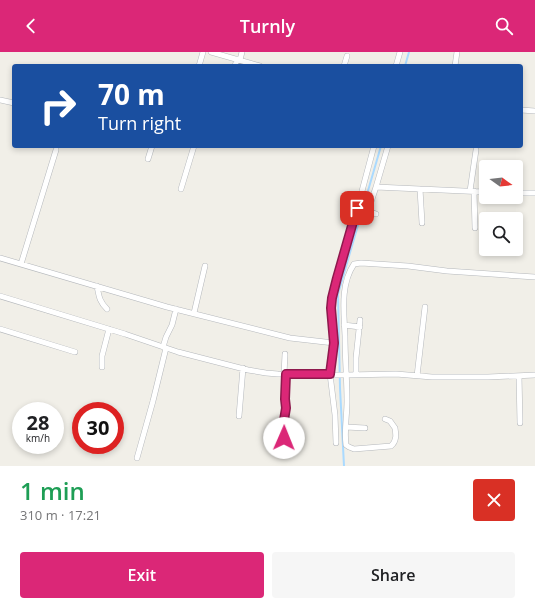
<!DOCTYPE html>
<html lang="en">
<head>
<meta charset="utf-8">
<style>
  :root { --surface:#fff; --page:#f6f6f6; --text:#202124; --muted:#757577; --accent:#db2777 }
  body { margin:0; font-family:"Open Sans",sans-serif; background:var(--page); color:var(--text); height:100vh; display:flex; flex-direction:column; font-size:15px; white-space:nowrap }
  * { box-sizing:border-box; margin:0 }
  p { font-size:13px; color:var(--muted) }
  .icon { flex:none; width:22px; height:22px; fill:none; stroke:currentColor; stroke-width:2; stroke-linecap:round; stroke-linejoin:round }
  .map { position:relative; height:414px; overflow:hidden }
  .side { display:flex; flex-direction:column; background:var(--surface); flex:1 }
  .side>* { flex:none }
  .hud { position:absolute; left:12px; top:12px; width:511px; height:84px; border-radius:4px; box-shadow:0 2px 6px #0003; background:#1a4fa0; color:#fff; overflow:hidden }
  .needle { width:26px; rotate:105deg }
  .buttons { position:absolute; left:479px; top:108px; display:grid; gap:8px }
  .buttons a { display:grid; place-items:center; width:44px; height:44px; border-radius:4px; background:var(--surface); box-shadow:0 2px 6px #0003; font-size:20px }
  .speed { position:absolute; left:12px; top:350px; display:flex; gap:8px; font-size:20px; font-weight:700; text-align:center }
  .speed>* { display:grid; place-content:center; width:52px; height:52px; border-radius:50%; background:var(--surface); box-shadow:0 2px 6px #0003; line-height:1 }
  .speed small { font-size:10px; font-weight:400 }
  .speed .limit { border:6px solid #d22; background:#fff; color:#111 }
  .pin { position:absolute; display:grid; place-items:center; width:34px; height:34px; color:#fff; margin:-17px; border-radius:8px; box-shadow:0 2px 6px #0006 }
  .me { position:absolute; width:44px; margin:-22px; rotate:1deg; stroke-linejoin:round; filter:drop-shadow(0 0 3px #0008) }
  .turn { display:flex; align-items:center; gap:14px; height:84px; padding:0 20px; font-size:18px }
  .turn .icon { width:52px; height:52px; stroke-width:2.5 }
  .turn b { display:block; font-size:28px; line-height:34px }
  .round { display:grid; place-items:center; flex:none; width:42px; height:42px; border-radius:4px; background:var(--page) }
  .head { display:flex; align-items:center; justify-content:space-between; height:68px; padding:0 20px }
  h1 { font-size:24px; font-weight:600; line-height:30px; color:#1e9e55 }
  .button { display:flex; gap:8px; margin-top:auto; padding:8px 20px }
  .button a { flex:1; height:46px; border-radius:4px; background:var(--accent); color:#fff; font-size:16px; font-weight:600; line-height:46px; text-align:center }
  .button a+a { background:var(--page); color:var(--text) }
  header { display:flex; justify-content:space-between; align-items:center; height:52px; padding:0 20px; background:var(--accent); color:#fff; font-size:18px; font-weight:600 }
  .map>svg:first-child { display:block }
</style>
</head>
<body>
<header><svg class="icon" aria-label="back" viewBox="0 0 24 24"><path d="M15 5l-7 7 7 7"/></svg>Turnly<svg class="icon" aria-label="search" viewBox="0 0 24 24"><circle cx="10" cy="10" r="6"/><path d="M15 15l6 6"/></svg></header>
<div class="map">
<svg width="535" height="414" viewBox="0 0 535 414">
  <rect width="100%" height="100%" fill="#f1efe8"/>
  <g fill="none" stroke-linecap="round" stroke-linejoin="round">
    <path stroke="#aadaff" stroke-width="2" d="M405,14l4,-14
      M344,414l-4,-78 -2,-94 43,-148"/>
    <defs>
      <path id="minor" d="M211,0l49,14
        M240,8l2,-8
        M199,14l4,-14
        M235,14l2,-7
        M344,14l3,-10
        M396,14l4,-14
        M455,14l2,-14
        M0,48l14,3
        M521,58l14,1
        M388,94l-12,41 110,5
        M148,107l4,-13
        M376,135l-7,21 2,4 5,2
        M181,137l13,-43
        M420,137l2,34
        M470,139l6,-41
        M474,139l1,37
        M516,141h19
        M0,206l167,49 123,31 44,5
        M21,212l35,-114
        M97,234c2,10 2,15 10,23
        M0,244l125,38 53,18 70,18 18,3 12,1 69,1 49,-1 36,3h56l47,-2
        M194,261l11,-47
        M344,273l16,2
        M0,277l75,23
        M163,295l3,-10 6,-12 4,-16
        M102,315v-11l7,-27
        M284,322l1,-20
        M356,323v-17l4,-38
        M417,324l8,-69
        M519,324l1,47
        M239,364l4,-48
        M385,367l5,2 5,7c1,6 2,13 -4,18l-37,3 -5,-2 -3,-2c-2,-14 1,-29 1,-44 0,-21 -2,-43 -2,-65 -1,-24 -5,-51 9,-72l7,-1 47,3 39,5 88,6
        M346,375l19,1
        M284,387v-19l2,-12 -1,-9 1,-25
        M336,391l-1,-28 -5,-41 4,-31 -3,-35 6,-30 17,-57 20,-75
        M137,406l16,-57 13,-53"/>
    </defs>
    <use href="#minor" stroke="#b5b8bc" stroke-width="6"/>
    <use href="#minor" stroke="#fff" stroke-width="5"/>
  </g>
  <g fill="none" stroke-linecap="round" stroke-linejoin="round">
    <defs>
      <path id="route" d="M284,386v-18l2,-12 -1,-9 1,-25h44l4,-31 -3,-35 1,-10 5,-20 20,-70"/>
    </defs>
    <use href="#route" stroke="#8e194d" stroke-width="10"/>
    <use href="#route" stroke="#db2777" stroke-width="7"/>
  </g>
</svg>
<div class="buttons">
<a><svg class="needle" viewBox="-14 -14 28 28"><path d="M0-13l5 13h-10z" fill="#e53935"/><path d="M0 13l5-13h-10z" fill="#757577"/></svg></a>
<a><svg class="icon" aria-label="search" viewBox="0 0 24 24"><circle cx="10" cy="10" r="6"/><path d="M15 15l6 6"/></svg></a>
</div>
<div class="speed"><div>28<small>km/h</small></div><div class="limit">30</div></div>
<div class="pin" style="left:357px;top:156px;background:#d93025"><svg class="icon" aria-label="arrive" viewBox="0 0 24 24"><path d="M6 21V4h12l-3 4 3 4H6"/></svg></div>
<svg class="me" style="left:284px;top:386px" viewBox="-20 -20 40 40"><circle r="19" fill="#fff"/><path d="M0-13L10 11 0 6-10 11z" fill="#db2777"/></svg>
<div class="hud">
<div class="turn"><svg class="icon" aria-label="right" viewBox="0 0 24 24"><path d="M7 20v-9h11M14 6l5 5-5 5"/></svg><div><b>70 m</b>Turn right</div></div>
</div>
</div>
<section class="side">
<div class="head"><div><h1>1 min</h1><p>310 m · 17:21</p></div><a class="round" style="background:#d93025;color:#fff"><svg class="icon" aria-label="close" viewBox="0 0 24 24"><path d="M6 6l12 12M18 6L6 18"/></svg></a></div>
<div class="button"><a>Exit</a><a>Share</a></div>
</section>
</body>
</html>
